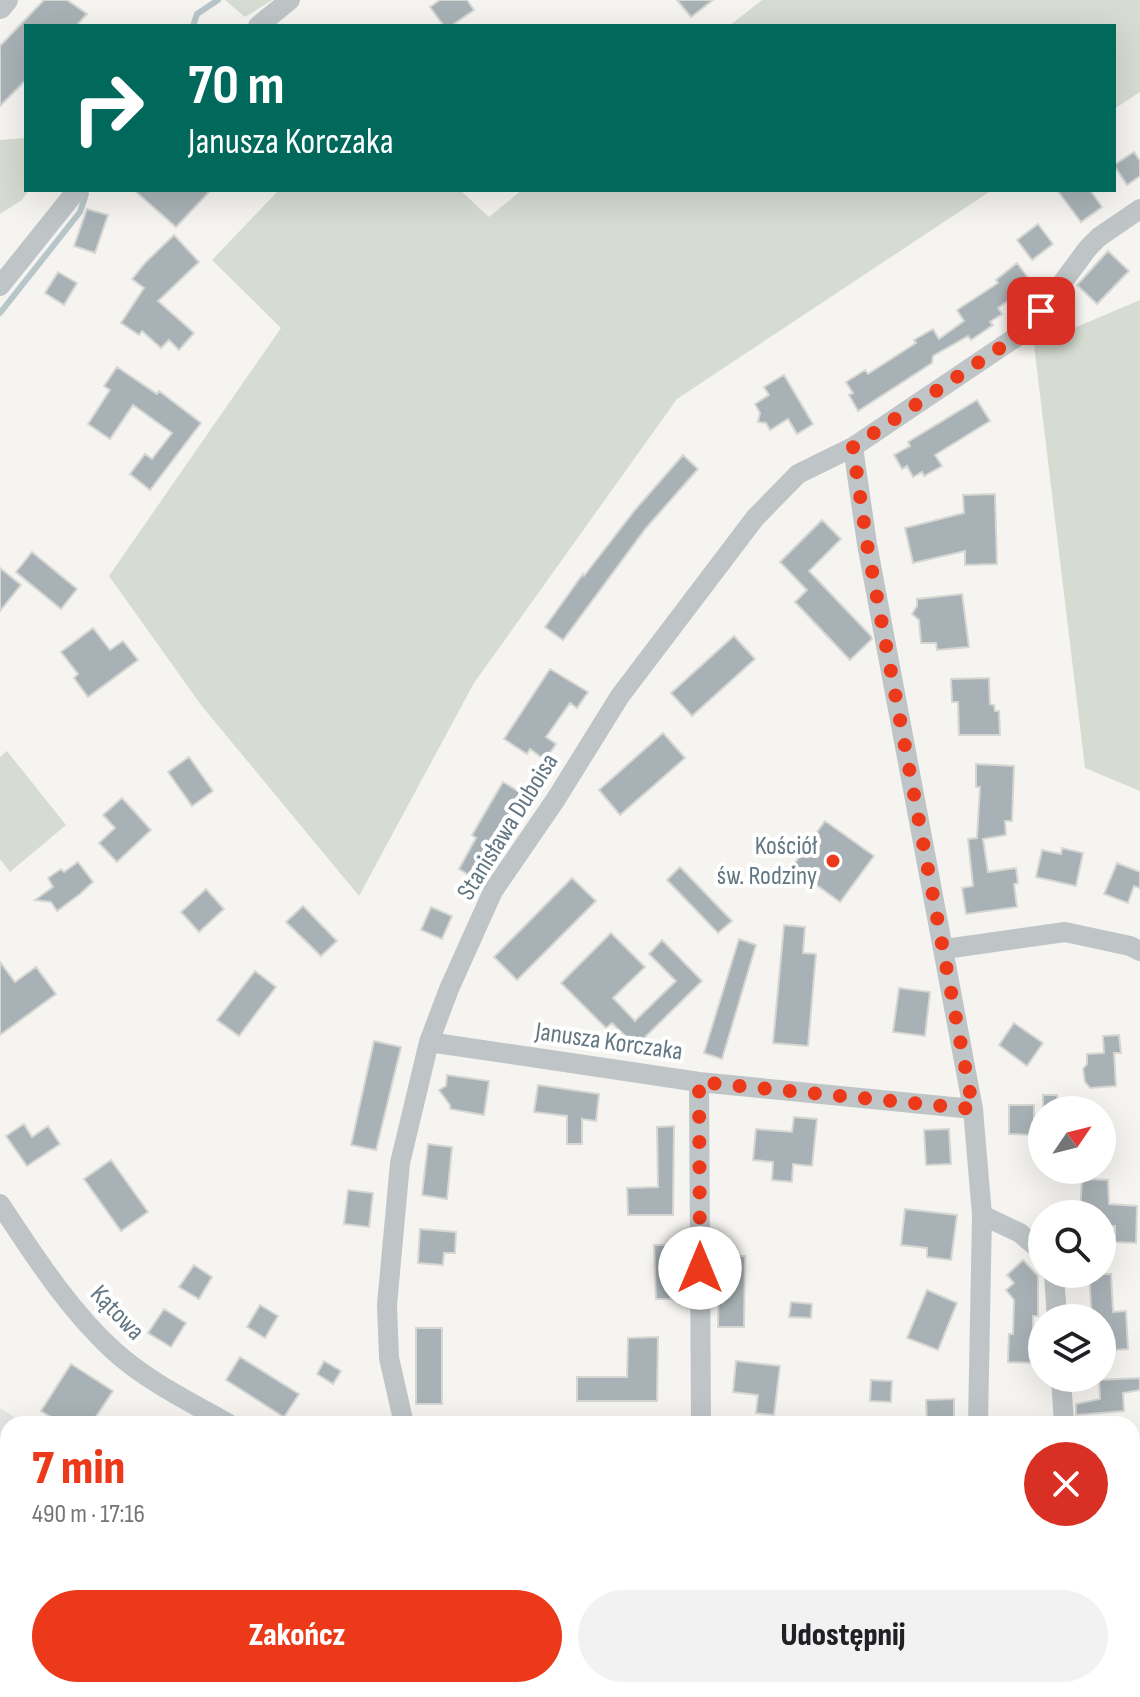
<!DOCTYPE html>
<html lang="pl">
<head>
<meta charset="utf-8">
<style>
  :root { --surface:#fff; --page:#f2f2f2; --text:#202124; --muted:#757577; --accent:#eb391a }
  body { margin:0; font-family:"Sofia Sans Condensed",sans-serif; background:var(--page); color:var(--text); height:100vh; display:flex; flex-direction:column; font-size:30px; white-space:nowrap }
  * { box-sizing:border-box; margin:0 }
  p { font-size:26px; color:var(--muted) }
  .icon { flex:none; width:44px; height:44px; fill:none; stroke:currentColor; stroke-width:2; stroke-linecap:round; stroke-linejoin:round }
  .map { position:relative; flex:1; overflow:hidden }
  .panel { position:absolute; left:0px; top:1416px; width:1140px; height:282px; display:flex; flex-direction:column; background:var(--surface); border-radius:24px 24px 0 0; box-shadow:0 8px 32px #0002 }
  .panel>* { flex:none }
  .guide { position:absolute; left:24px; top:24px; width:1092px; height:168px; border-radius:0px; box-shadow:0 8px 32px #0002; background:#00695c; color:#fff; overflow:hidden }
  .needle { width:52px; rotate:55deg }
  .buttons { position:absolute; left:1028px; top:1096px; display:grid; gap:16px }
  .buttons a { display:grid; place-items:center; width:88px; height:88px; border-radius:50%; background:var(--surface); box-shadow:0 8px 32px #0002; font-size:40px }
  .pin { position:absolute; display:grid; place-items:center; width:68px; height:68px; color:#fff; margin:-34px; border-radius:16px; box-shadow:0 4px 12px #0006 }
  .me { position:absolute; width:88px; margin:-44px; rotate:0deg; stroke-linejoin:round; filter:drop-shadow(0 0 6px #0008) }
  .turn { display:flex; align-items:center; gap:28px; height:168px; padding:0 32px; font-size:36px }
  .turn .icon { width:104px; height:104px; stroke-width:2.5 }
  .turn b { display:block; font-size:56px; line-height:68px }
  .round { display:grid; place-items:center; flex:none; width:84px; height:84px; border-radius:42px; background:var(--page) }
  .headline { display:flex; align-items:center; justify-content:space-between; height:136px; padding:0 32px }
  h1 { font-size:48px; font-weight:800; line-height:60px; color:var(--accent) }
  .button { display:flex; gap:16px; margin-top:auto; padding:16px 32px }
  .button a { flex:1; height:92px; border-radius:48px; background:var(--accent); color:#fff; font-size:32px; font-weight:800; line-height:92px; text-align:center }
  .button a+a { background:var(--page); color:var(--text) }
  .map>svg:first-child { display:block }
</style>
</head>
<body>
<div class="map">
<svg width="1140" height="1697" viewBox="0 0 1140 1697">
  <rect width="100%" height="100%" fill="#f5f4f0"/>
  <path fill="#e5e6e4" d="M0,1408l25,16h-17v266h8l-11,7h-5z"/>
  <path fill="#d6dcd1" d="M225,0h47l-27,17z
    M762,0h378v92l-26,17v-83h-385z
    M26,138v52h3l-7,10 -22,14v-74z
    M279,190h181l29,27 33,-27h470l-315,209 -203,284 -115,213 -158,-191 -92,-129 172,-248 -69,-68z
    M1140,300v491l-55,-23 -51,-423z
    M7,751l59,74 -56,47 -10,-13v-102z
    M8,1608v82l-8,5v-82z"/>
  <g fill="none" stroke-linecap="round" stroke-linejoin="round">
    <path stroke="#b8c6c9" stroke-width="6" d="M193,26l4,-12 21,-14
      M0,313l80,-101 6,-18"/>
  </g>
  <path fill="#a8b2b6" stroke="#d6d6d3" stroke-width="2" d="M44,0h23l20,14 -11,12h-50v54l-26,26v-60z
    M440,0h27l7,10 -23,16h-7l-14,-19z
    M677,0h36l-22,17z
    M1134,152l6,9v15l-13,9 -13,-20z
    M134,190h77l-35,37z
    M1057,190h33l12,17 -21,15z
    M87,209l21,6 -13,38 -21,-7z
    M1038,224l15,20 -21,16 -15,-20z
    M174,235l25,27 -41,39 36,32 -15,17 -10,-10 -8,8 -19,-17 -3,4 -18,-12 23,-35 -12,-9 13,-16z
    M1108,251l21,20 -32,33 -20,-19z
    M1017,263l15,20 -34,25 4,6 -12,8 3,3 -22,15 -3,-4 -35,20 -1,7 -74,48 -9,-16 4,-2 -7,-11 19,-12 3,4 48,-31 -2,-3 19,-11 6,10 25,-18 -7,-11 41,-27 -2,-3z
    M58,272l19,11 -13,22 -19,-12z
    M117,367l40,27 2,-3 42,32 -51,67 -20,-16 15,-20 7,5 20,-26 -39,-28 -23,34 -22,-15 22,-34 -6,-4z
    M784,375l29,49 -16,10 -9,-15 -18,11 -4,-7 -8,-1 2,-9 -5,-9 14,-9 -5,-8z
    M977,400l13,21 -55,34 7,11 -18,10 -2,-4 -9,5 -6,-11 -5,3 -8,-14 16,-9 -2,-4z
    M683,455l15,14 -52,59 -83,112 -18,-13 38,-53 1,2 51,-66z
    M995,494l2,70 -32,1v-14l-52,12 -8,-35 59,-15 -1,-18z
    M822,520l19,19 -32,32 62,65 1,3 -22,21 -55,-58 12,-12 -27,-28z
    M32,552l45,37 -16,20 -45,-37z
    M0,568l21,17 -21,26z
    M962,594l7,53 -32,3 -1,-7h-15l-2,-23 -7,-6 5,-8v-7z
    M93,628l17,22 13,-9 15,19 -50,37 -14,-19 4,-4 -17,-22z
    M734,636l21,23 -63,57 -21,-23z
    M550,669l38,23 -11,16 -7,-5 -24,34 10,7 -11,16 -15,-11 -3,5 -23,-15z
    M989,678l1,26 4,1 1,6h4l1,24h-41l-1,-33h-6l-1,-23z
    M663,733l22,25 -65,57 -21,-25z
    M189,757l24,34 -21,15 -24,-34z
    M976,764l38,2 -2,55h-7l1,14 -23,4 5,33 28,-4 2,15 -4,1 3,23 -51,7 -4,-26 11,-2 -5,-47 9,-1 1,-18 2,-33h-4z
    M503,782l25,15 -51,83 -18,-11 17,-31 -4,-3z
    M122,798l29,32 -34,32 -18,-19 16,-15 -12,-13z
    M825,821l49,35 -34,46 -48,-35z
    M1062,848l21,5 -7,33 -40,-9 6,-27 19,4z
    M78,862l15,20 -13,12 -23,17 -6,-9 -16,-2 18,-13 -5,-9 13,-9 3,3z
    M1117,863l23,9v16l-6,-2 -6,17 -24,-9z
    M680,867l52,54 -14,12 -51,-53z
    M572,878l24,23 -79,79 -23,-23z
    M206,889l18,20 -25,23 -18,-20z
    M303,906l34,35 -16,15 -35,-34z
    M431,907l21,9 -10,23 -21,-9z
    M784,925l21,2 -2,26 13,1 -8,92 -35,-3z
    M611,933l34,34 -32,31 22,23 41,-40 -27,-27 13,-14 40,41 -66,65 -24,-23 -6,5 -45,-45z
    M739,939l17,6 -34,114 -18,-6z
    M0,962l15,20 21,-15 20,27 -56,41z
    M255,971l21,16 -37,49 -22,-16z
    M899,988l31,4 -5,44 -32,-4z
    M1014,1023l29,20 -16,23 -28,-21z
    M1119,1035l2,18h-7l2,33 -26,2 -5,-6 -2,-13 4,-5v-10l17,-1 -1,-17z
    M374,1041l27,6 -25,103 -25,-5z
    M447,1075l42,6 -5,34 -34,-6v-4l-11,-15 7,-4z
    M538,1085l61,9 -3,27 -14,-2v25h-15v-28l-33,-4z
    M1043,1095h14l1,15h-15z
    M1009,1105h25v30l-25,-1z
    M794,1117l23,2 -5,47 -19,-2 -1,18 -20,-2 1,-18 -20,-2 3,-31 36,3z
    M24,1124l8,13 16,-11 12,18 -33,22 -21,-30z
    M674,1126l-1,89h-45l-1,-27 31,-1 -1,-60z
    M949,1129l2,35 -25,1 -2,-35z
    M428,1144l24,3 -5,52 -25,-4z
    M111,1160l37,52 -27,19 -37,-52z
    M1082,1179l26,1 1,24 28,2 -1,37 -21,-1v-16h-13v-12h-22z
    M348,1190l25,3 -4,34 -25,-3z
    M905,1209l52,6 -6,45 -24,-3v-9l-26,-3z
    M420,1229l36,3 -1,21h-11l-1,12 -25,-2z
    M654,1245h27l2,54h-27z
    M719,1256h26l-1,71h-26z
    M1023,1260l15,16v40h-5v47l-25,-1 1,-28h4l1,-34 -8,-10 8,-7 -7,-8z
    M194,1265l18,12 -13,22 -20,-12z
    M1089,1274h22l2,38 13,-1 2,38 -26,2v-33h-10z
    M927,1290l30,13 -19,47 -31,-12z
    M791,1302l21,2 -1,14 -22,-1z
    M260,1305l18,11 -13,22 -18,-11z
    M164,1309l22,14 -15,24 -23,-14z
    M416,1328h26v76h-26z
    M658,1337l-1,64h-80v-24h50l1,-39z
    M240,1357l59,37 -15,23 -58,-37z
    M324,1361l17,10 -8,13 -16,-10z
    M736,1361l44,5 -6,49 -18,-2 2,-18 -25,-3z
    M71,1364l42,27 -22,33h-29l-21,-13z
    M1140,1378v12l-17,3 1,18 -48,4v-11l24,-5 -1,-19z
    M871,1380l21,1 -1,21 -21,-1z
    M954,1399v25h-27l-1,-24z"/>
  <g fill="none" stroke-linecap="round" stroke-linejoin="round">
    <path stroke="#bfc5c7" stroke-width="20" d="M258,26l32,-26
      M0,286l77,-96
      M853,447l14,97 106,565 9,106 -4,209
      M945,949l120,-17 65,14 10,5
      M429,1042l270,40 274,27
      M699,1082l2,342
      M0,1204c34,51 68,105 114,147 33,30 76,51 115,73
      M982,1215l38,18 22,19
      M1054,1274l3,44
      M1061,1378l3,46
      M404,1424l-15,-66 -2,-53 13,-142 29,-121 20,-53 44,-98 63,-92 64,-103 135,-178 43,-44 55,-27 175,-118 60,-81 11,-11 41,-28
      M438,1690l1,7
      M991,1690l2,7
      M234,1697l11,-7"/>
    <path stroke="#bfc5c7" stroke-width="24" d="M0,7l6,-7"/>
  </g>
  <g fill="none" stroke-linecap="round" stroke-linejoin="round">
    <path stroke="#eb391a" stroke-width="14" stroke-dasharray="0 25.2" d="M700,1268l-1,-186 274,27 -106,-565 -14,-97 175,-118 13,-18"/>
  </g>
  <circle fill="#eb391a" stroke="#fff" stroke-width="3" cx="833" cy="861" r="8"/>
  <g text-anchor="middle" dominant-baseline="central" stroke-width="8" stroke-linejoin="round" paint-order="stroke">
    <g font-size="26" fill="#627783" stroke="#fff">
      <text transform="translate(508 827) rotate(-58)">Stanisława Duboisa</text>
      <text transform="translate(609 1042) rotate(8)">Janusza Korczaka</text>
      <text transform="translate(117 1313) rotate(46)">Kątowa</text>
    </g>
    <g font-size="26" fill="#627783" stroke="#fff" text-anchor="end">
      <text x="817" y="846">Kościół<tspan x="817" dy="30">św. Rodziny</tspan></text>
    </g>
  </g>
</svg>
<div class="buttons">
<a><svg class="needle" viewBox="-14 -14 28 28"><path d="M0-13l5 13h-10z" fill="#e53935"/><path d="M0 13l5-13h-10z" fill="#757577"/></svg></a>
<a><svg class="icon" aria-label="search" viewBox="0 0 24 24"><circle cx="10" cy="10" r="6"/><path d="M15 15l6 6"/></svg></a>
<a><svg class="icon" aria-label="layers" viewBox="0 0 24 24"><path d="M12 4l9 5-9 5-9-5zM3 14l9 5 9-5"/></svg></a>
</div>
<div class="pin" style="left:1041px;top:311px;background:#d93025"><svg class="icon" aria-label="arrive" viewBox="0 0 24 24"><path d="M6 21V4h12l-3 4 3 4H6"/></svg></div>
<svg class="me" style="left:700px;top:1268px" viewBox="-20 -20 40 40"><circle r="19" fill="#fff"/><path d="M0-13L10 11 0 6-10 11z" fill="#eb391a"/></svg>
<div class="guide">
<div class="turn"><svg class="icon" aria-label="right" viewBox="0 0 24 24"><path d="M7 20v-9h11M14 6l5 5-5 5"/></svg><div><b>70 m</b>Janusza Korczaka</div></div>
</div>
<section class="panel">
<div class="headline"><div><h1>7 min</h1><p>490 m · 17:16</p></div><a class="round" style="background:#d93025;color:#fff"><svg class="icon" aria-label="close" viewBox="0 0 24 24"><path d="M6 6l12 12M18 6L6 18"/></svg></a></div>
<div class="button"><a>Zakończ</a><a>Udostępnij</a></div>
</section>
</div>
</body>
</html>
